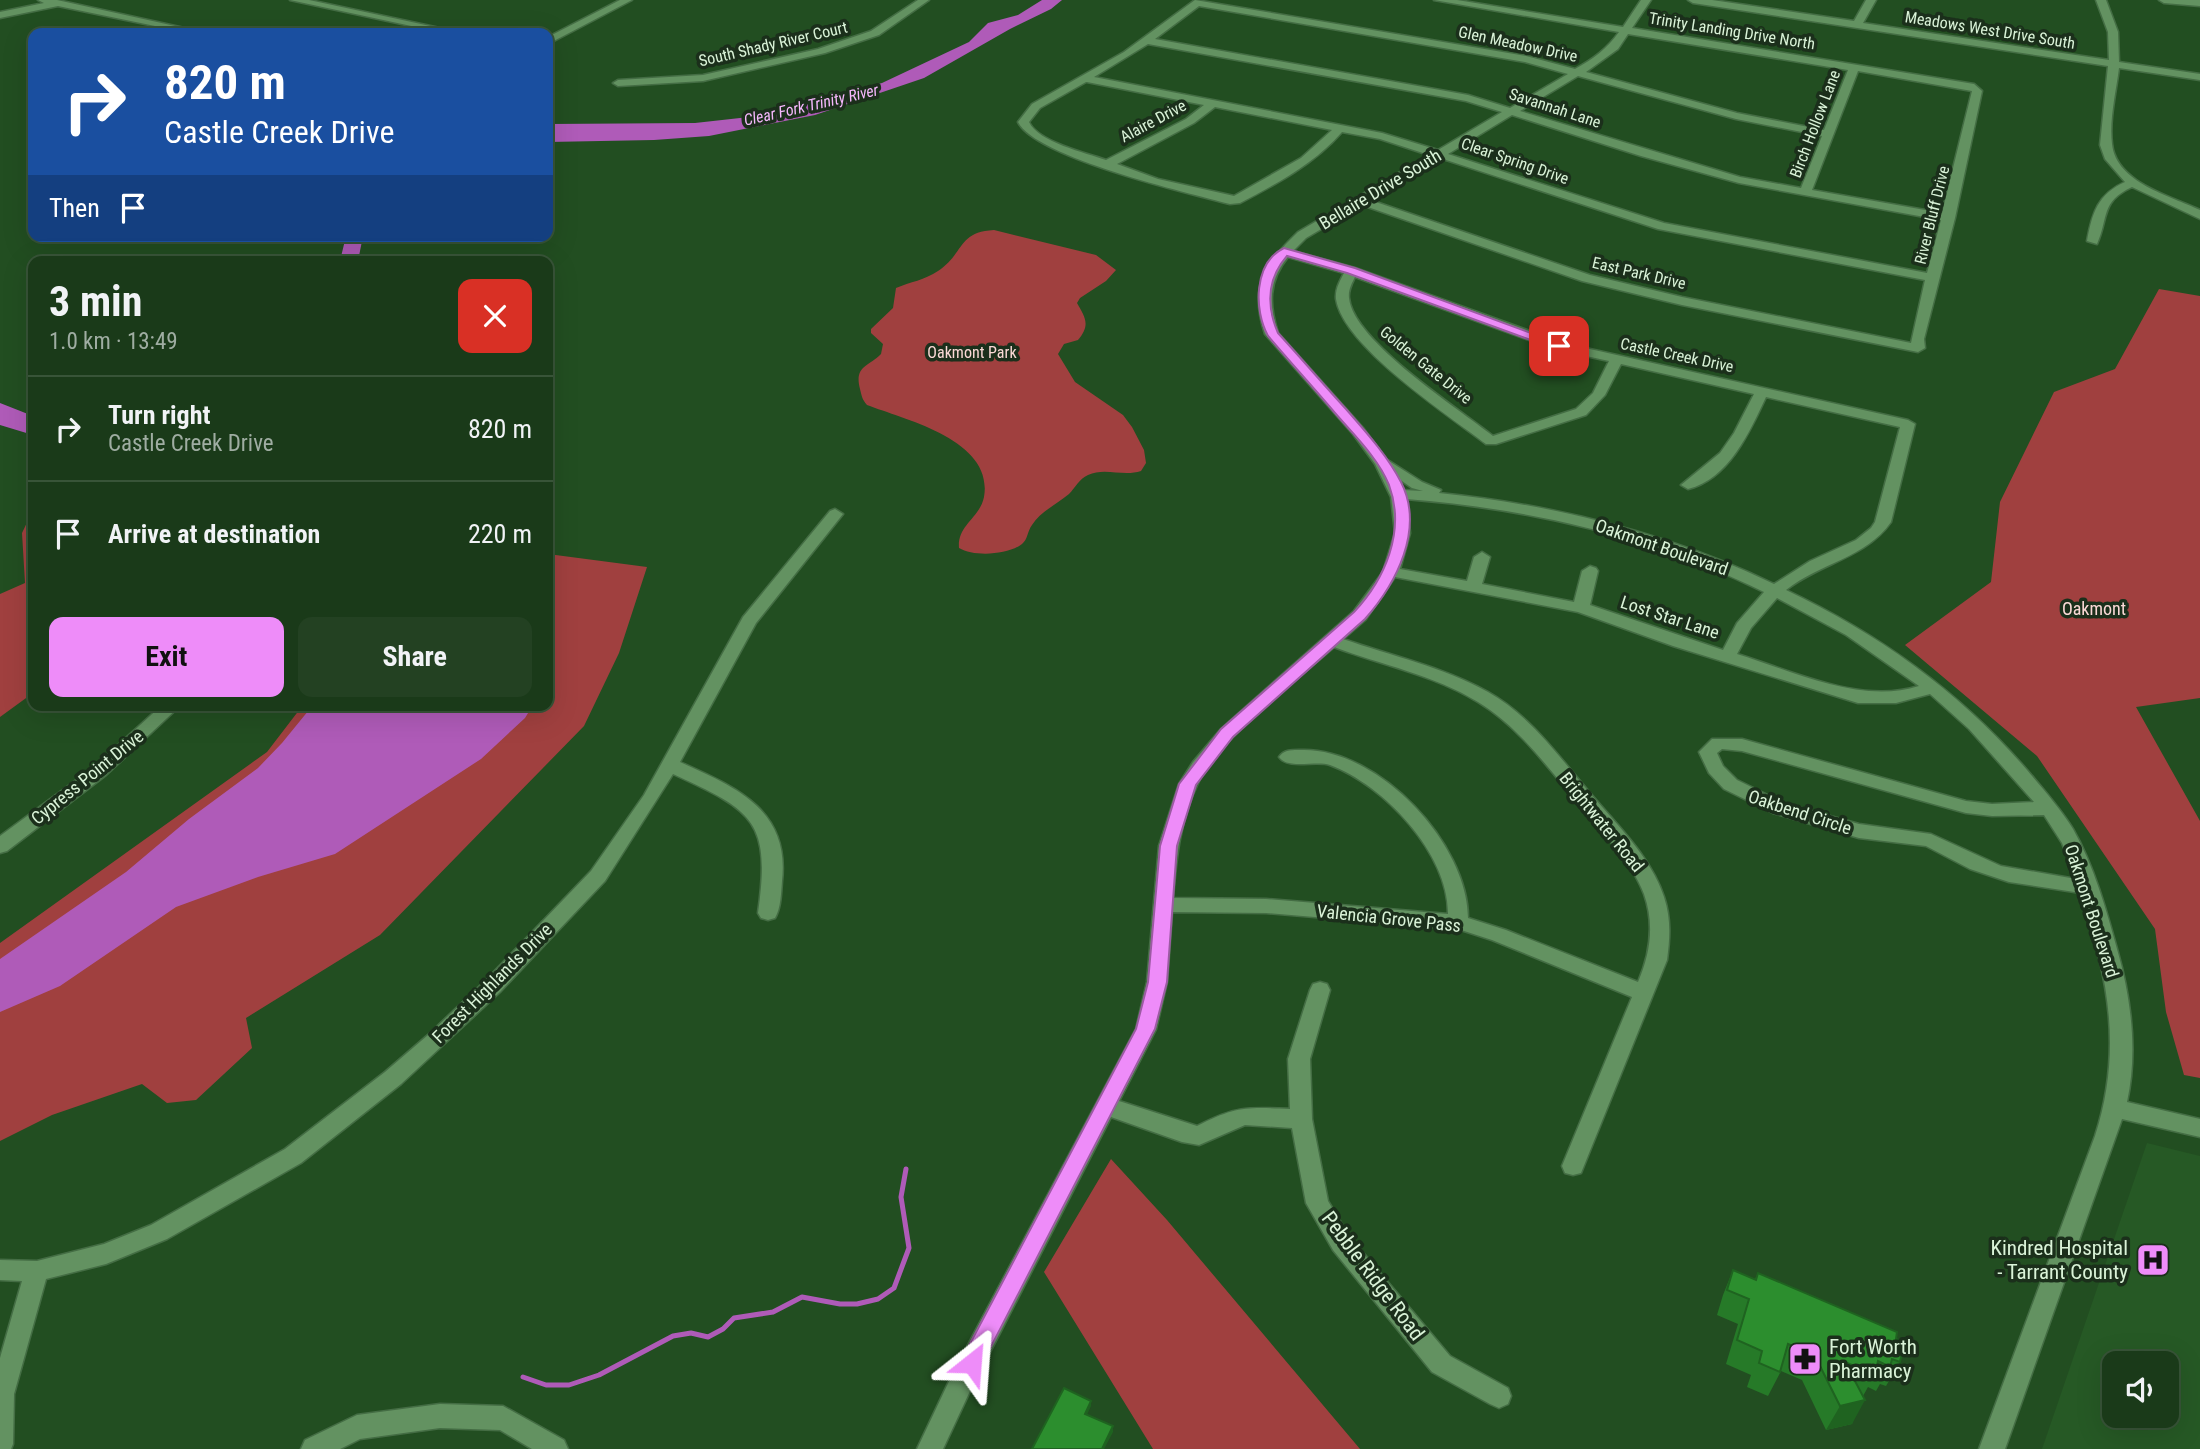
<!DOCTYPE html>
<html lang="en">
<head>
<meta charset="utf-8">
<style>
  :root { --surface:#1a3a19; --page:#234122; --text:#f1f3f6; --muted:#9fada2; --line:#385438; --accent:#ee8cf9 }
  body { margin:0; font-family:"Roboto Condensed",sans-serif; background:var(--page); color:var(--text); height:100vh; display:flex; flex-direction:column; font-size:26px; white-space:nowrap }
  * { box-sizing:border-box; margin:0 }
  p { font-size:23px; color:var(--muted) }
  .icon { flex:none; width:38px; height:38px; fill:none; stroke:currentColor; stroke-width:2; stroke-linecap:round; stroke-linejoin:round }
  .map { position:relative; flex:1; overflow:hidden }
  .details { position:absolute; left:28px; top:256px; width:525px; height:455px; display:flex; flex-direction:column; background:var(--surface); border-radius:14px; box-shadow:0 7px 28px #0002,0 0 0 2px var(--line) }
  .details>* { flex:none }
  .banner { position:absolute; left:28px; top:28px; width:525px; height:214px; border-radius:14px; box-shadow:0 7px 28px #0002,0 0 0 2px var(--line); background:#1a4fa0; color:#fff; overflow:hidden }
  .tools { position:absolute; left:2102px; top:1351px; display:grid; gap:14px }
  .tools a { display:grid; place-items:center; width:77px; height:77px; border-radius:14px; background:var(--surface); box-shadow:0 7px 28px #0002,0 0 0 2px var(--line); font-size:35px }
  .pin { position:absolute; display:grid; place-items:center; width:60px; height:60px; color:#fff; margin:-30px; border-radius:14px; box-shadow:0 4px 10px #0006 }
  .me { position:absolute; width:77px; margin:-38px; rotate:28deg; stroke-linejoin:round; filter:drop-shadow(0 0 5px #0008) }
  .turn { display:flex; align-items:center; gap:24px; height:147px; padding:0 21px; font-size:32px }
  .turn .icon { width:91px; height:91px; stroke-width:2.5 }
  .turn b { display:block; font-size:49px; line-height:60px }
  .then { display:flex; align-items:center; height:66px; padding:0 21px; background:#0003; gap:14px; font-size:26px }
  .round { display:grid; place-items:center; flex:none; width:74px; height:74px; border-radius:14px; background:var(--page) }
  .summary { display:flex; align-items:center; justify-content:space-between; height:119px; padding:0 21px }
  h1 { font-size:42px; font-weight:700; line-height:52px }
  .button { display:flex; gap:14px; margin-top:auto; padding:14px 21px }
  .button a { flex:1; height:80px; border-radius:14px; background:var(--accent); color:#111; font-size:28px; font-weight:700; line-height:80px; text-align:center }
  .button a+a { background:var(--page); color:var(--text) }
  ul { padding:0; list-style:none }
  li { display:flex; align-items:center; gap:21px; height:105px; padding:0 21px; border-top:2px solid var(--line) }
  li div { flex:1 }
  li b { display:block; font-size:26px }
  li em { font-style:normal }
  .map>svg:first-child { display:block }
</style>
</head>
<body>
<div class="map">
<svg width="2200" height="1449" viewBox="0 0 2200 1449">
  <rect width="100%" height="100%" fill="#224e21"/>
  <path fill="#265925" fill-rule="evenodd" d="M2147,1143l53,13v293h-158zM2114,1363h52v53h-52z"/>
  <path fill="#a0403f" d="M994,230l102,25 20,15 -10,11 -26,17 -3,5c8,14 14,22 1,37l-14,4 -6,10 17,28 48,33 9,12 12,23 2,13 -5,8c-18,6 -36,-4 -53,4 -9,4 -13,13 -19,19 -12,10 -29,18 -37,31 -5,7 -4,14 -10,19 -14,11 -48,13 -63,4 -2,-23 21,-30 25,-51 10,-57 -78,-77 -117,-92 -5,-6 -5,-8 -7,-16 -6,-23 8,-22 21,-35l2,-10 -12,-11v-4l22,-21 3,-20c14,-6 29,-8 42,-17 27,-18 19,-39 56,-41z
    M2159,289l41,7v402l-64,9 64,114v257l-16,-3 -18,-63 -11,-83 -118,-173 -132,-111 86,-63 9,-80 54,-110 61,-23z
    M33,510v183l-33,24v-123l25,-11 -3,-50z
    M548,554l99,13 -28,86 -35,73 -204,209 -134,83 6,30 -56,52 -29,3 -25,-19 -90,31 -52,26v-198l267,-191 36,-47h245z
    M1111,1159l56,61 193,229h-207l-109,-177z"/>
  <path fill="#af5bb8" d="M1042,0h20l-11,9 -41,20 -86,49 -109,37 -106,21 -55,4 -106,2v-18l147,-1 54,-6 52,-12 81,-22 87,-41 19,-19 30,-8z
    M346,236h17l-5,25h-18z
    M0,403l33,13v19l-33,-10z
    M313,705h220l-8,13 -44,41 -146,95 -77,23 -82,30 -116,79 -60,26v-53l126,-87 63,-53 69,-51 24,-25z"/>
  <g fill="none" stroke-linecap="round" stroke-linejoin="round">
    <path stroke="#af5bb8" stroke-width="5" d="M523,1377l23,8h23l30,-10 74,-39 18,-3 17,4 15,-8 11,-11 39,-6 29,-15 38,7h17l21,-5 16,-11 15,-40 -8,-51 5,-28"/>
    <defs>
      <path id="minor" d="M38,0h19l150,33h-18l-131,-27 -58,12v-6l44,-9z
        M290,0h19l154,33h-19z
        M620,0h12l-84,44v-7z
        M918,0h11l-50,35 -54,18 -122,28 -85,5 -5,-3 5,-3 85,-5 115,-26 53,-18z
        M1195,0l331,56 49,13c18,-10 32,-20 44,-37l-185,-32h23l166,27 18,-27h10l-19,28 342,56 8,7 -27,127 -31,121 1,9 -7,4 -236,-47 -100,-24 -220,-76 -56,33 -13,13 62,17 208,75 345,77 7,4 -24,98c-25,36 -71,41 -105,68 93,44 174,102 241,180 16,19 33,38 46,59 21,37 33,80 44,120 14,49 21,103 10,153l73,17v18l-78,-18 -117,330h-26l116,-313c28,-86 13,-159 -14,-243l-72,-11 -39,-13 -44,-23 -67,-8 -86,-25 -49,-24 -15,-16 -10,-21 13,-13h30l224,62 26,3 42,-2 -65,-73 -39,-35 -34,9h-38l-185,-57 -95,-34 -183,-35 -29,42 -23,20c49,17 100,28 145,53 43,24 71,65 102,101 27,32 61,64 74,104 7,21 6,41 3,63l-86,213 -8,2 -8,-2 -3,-7 70,-169 -140,-57 -34,-11 -192,-16 -94,-1 -5,70 -11,47 -37,72 78,25c39,-20 50,-19 93,-17l-2,-50 22,-69 3,-6 7,-2 7,2 3,6 -20,69 2,60 16,82 21,35 101,120 58,32 3,8 -3,8 -9,4 -9,-4 -58,-32 -99,-122 -27,-47 -14,-75 -47,-3 -46,20 -17,-3 -71,-25 -141,274 -27,58h-26l35,-74 184,-346 11,-47 12,-136 20,-62 14,-22 28,-33 133,-118 29,-39 12,-39 -4,-36 -16,-33 -22,-30 -88,-100c-16,-48 -1,-69 33,-102l131,-77 -49,-16 -38,-7c-28,32 -64,51 -102,71l-10,1c-42,-11 -195,-47 -212,-82l14,-18 92,-52zM1199,6l326,56 43,12 -58,34 -42,-13 -313,-56zM1628,34l220,36 -24,60 -87,-17 -151,-41 32,-23zM1148,44l318,57 36,11 -64,38 -56,-17 -288,-56zM1858,71l114,20 -30,122 -130,-23zM1578,76l158,43 86,17 -21,52 -61,-11 -220,-66zM1086,82h1l117,23 -18,14 -80,41c-20,-7 -68,-18 -77,-38l11,-14zM1215,107l117,23 -31,28 -67,38 -76,-17 -41,-15 77,-41zM1512,115l129,41 98,27 202,37 -14,53 -263,-50 -216,-69zM1440,158l218,71 267,51 -14,63 -229,-46 -92,-22 -220,-75zM1288,257l56,16c-4,8 -9,16 -8,26 7,47 112,116 150,145h10l90,-29 19,-20 16,-31 133,30 -20,39 -14,20 -39,32 7,4c41,-10 62,-58 78,-92l134,30 -25,95 -4,6 -15,12 -46,21 -36,23c-106,-51 -218,-79 -335,-91l2,-3 -19,-8 -36,-23 -23,-31 -85,-95c-9,-28 -10,-52 10,-76zM1355,277l199,72 55,12 -16,32 -17,16 -83,27c-34,-27 -140,-95 -144,-138 -1,-8 3,-15 6,-21zM1396,477l16,11 11,3 -21,-1zM1406,499c125,10 245,37 358,93l-27,31 -14,27 -133,-45 8,-34 -2,-3 -6,-2 -8,5 -8,31 -92,-18 8,-27 -8,-5 -8,5 -7,24 -67,-12 10,-36zM1777,598l69,37 73,51c-58,19 -126,-15 -182,-32l14,-26zM1334,647c48,18 100,28 144,55 43,26 72,69 104,106 22,27 50,54 62,86 11,31 6,60 -6,88l-132,-52 -38,-12c0,-74 -89,-169 -165,-168 -9,0 -19,-1 -24,7 9,13 37,3 51,8 54,20 119,89 118,149l-182,-15 -93,-1c3,-39 7,-79 25,-115 21,-44 98,-102 136,-136zM1722,749l20,2 224,62 26,3 52,-1 18,28 14,36 -75,-13 -70,-32 -72,-10 -73,-20 -49,-24 -14,-14 -6,-13z
        M1688,0h24l142,21 12,-21h10l-13,23 246,37 -1,-28 -12,-32h10l12,32 1,30 81,12v6l-81,-12c-3,24 -10,52 -7,76 4,39 59,52 88,66v9l-68,-32c-32,15 -23,30 -35,57l-10,-3c5,-28 11,-47 38,-59l-20,-23 -5,-14 8,-79 -415,-63z
        M2159,0h41v6l-36,-3z
        M835,509l8,5 -87,109 -76,139c55,25 110,47 102,119 -1,12 -1,27 -7,37l-7,2 -7,-2 -3,-5c13,-92 -4,-102 -85,-139l-68,107 -105,111 -99,92 -100,79 -134,76 -61,25 -60,15 -32,115 -1,50 -2,5h-11v-91l22,-77 -22,-1v-20l37,1 67,-17 47,-19 134,-76 100,-77 43,-37 58,-55 105,-109 53,-76 99,-178 87,-106z
        M162,705h19l-75,70 -99,76 -7,2v-17l94,-69z
        M440,1404l63,2 61,34 4,9h-36l-32,-19 -60,-2 -80,11 -20,10h-39l4,-9 52,-25z"/>
    </defs>
    <use href="#minor" stroke="#446d44" stroke-width="3"/>
    <use href="#minor" fill="#639261" fill-rule="evenodd"/>
  </g>
  <path fill="#267a28" d="M1733,1270l22,9 3,-6 138,66 4,23 -14,24 -6,-2 -4,7 -8,-4 -5,9 -11,28 -26,6 -24,-50 -21,-9 -13,25 -21,-9 4,-12 -25,-11 12,-40 -21,-9 6,-20z"/>
  <path fill="#1f6320" d="M1865,1400l-13,24 -26,6 14,-24z
    M1091,1401v5l-6,13v-5z
    M1113,1426v6l-9,17h-2z"/>
  <path fill="#2c8e2e" stroke="#1f6320" stroke-width="2" d="M1733,1270l23,10 2,-7 139,59 -1,7 8,3 -4,20 -8,-3 -2,8 -12,-6 -3,14 -30,-13 20,38 -25,6 -25,-50 -27,-12 -8,28 -21,-9 3,-12 -25,-11 12,-41 -22,-9z
    M1064,1388l27,13 -6,13 28,12 -11,23h-70z"/>
  <path fill="#ee8cf9" stroke="#9b5ba2" stroke-width="2" d="M1284,248l71,20 211,78 -11,3 -208,-76 -60,-17c-20,23 -21,49 -9,77 23,25 45,51 68,76 20,23 41,46 55,73 24,47 -5,102 -36,137l-132,118 -37,48 -19,61 -10,136 -12,47 -176,341 -7,3 -8,-3 -4,-7 4,-8 172,-326 12,-47 12,-136 19,-62 42,-55 133,-117c31,-33 52,-81 35,-127 -11,-27 -35,-50 -54,-72 -22,-26 -45,-51 -67,-77 -14,-25 -15,-73 16,-88z"/>
  <defs>
    <symbol id="hospital-square" viewBox="-11 -11 22 22"><rect x="-9" y="-9" width="18" height="18" rx="4" fill="#ee8cf9" stroke="#1b2f1b"/><path d="M-5-5h3v3.5h4V-5h3V5h-3V1.5h-4V5h-3Z" fill="#111"/></symbol>
    <symbol id="pharmacy-square" viewBox="-11 -11 22 22"><rect x="-9" y="-9" width="18" height="18" rx="4" fill="#ee8cf9" stroke="#1b2f1b"/><path d="M-2-6h4v4h4v4h-4v4h-4v-4h-4v-4h4Z" fill="#111"/></symbol>
  </defs>
  <g fill-rule="evenodd">
    <use href="#hospital-square" x="2134" y="1241" width="38" height="38"/>
    <use href="#pharmacy-square" x="1786" y="1340" width="38" height="38"/>
  </g>
  <g text-anchor="middle" dominant-baseline="central" stroke-width="7" stroke-linejoin="round" paint-order="stroke">
    <g font-size="16" fill="#daf3d8" stroke="#1b2f1b">
      <text transform="translate(1990 30) rotate(9)">Meadows West Drive South</text>
      <text transform="translate(1732 31) rotate(9)">Trinity Landing Drive North</text>
      <text transform="translate(773 44) rotate(-13)">South Shady River Court</text>
      <text transform="translate(1518 44) rotate(12)">Glen Meadow Drive</text>
      <text transform="translate(1555 108) rotate(18)">Savannah Lane</text>
      <text transform="translate(1153 121) rotate(-28)">Alaire Drive</text>
      <text transform="translate(1815 124) rotate(-69)">Birch Hollow Lane</text>
      <text transform="translate(1515 161) rotate(19)">Clear Spring Drive</text>
      <text transform="translate(1932 215) rotate(-76)">River Bluff Drive</text>
      <text transform="translate(1639 273) rotate(13)">East Park Drive</text>
      <text transform="translate(1677 355) rotate(12)">Castle Creek Drive</text>
      <text transform="translate(1426 365) rotate(39)">Golden Gate Drive</text>
    </g>
    <g font-size="16" font-style="italic" fill="#f6b8fd" stroke="#1b2f1b">
      <text transform="translate(811 105) rotate(-13)">Clear Fork Trinity River</text>
    </g>
    <g font-size="16" fill="#fbd9d6" stroke="#1b2f1b">
      <text x="972" y="352">Oakmont Park</text>
    </g>
    <g font-size="18" fill="#daf3d8" stroke="#1b2f1b">
      <text transform="translate(1380 189) rotate(-31)">Bellaire Drive South</text>
      <text transform="translate(1662 547) rotate(19)">Oakmont Boulevard</text>
      <text transform="translate(1670 617) rotate(18)">Lost Star Lane</text>
      <text transform="translate(87 777) rotate(-39)">Cypress Point Drive</text>
      <text transform="translate(1800 812) rotate(18)">Oakbend Circle</text>
      <text transform="translate(1602 822) rotate(51)">Brightwater Road</text>
      <text transform="translate(2092 911) rotate(72)">Oakmont Boulevard</text>
      <text transform="translate(1389 918) rotate(6)">Valencia Grove Pass</text>
      <text transform="translate(492 983) rotate(-45)">Forest Highlands Drive</text>
    </g>
    <g font-size="18" fill="#fbd9d6" stroke="#1b2f1b">
      <text x="2094" y="608">Oakmont</text>
    </g>
    <g font-size="21" fill="#daf3d8" stroke="#1b2f1b" text-anchor="end">
      <text x="2128" y="1248">Kindred Hospital<tspan x="2128" dy="24">- Tarrant County</tspan></text>
      <text x="1829" y="1347" text-anchor="start">Fort Worth<tspan x="1829" dy="24">Pharmacy</tspan></text>
    </g>
    <g font-size="21" fill="#daf3d8" stroke="#1b2f1b">
      <text transform="translate(1373 1276) rotate(53)">Pebble Ridge Road</text>
    </g>
  </g>
</svg>
<div class="tools">
<a><svg class="icon" aria-label="sound" viewBox="0 0 24 24"><path d="M4 9h4l5-4v14l-5-4H4zM17 9q2 3 0 6"/></svg></a>
</div>
<div class="pin" style="left:1559px;top:346px;background:#d93025"><svg class="icon" aria-label="arrive" viewBox="0 0 24 24"><path d="M6 21V4h12l-3 4 3 4H6"/></svg></div>
<svg class="me" style="left:972px;top:1363px" viewBox="-20 -20 40 40"><path d="M0-17L14 15 0 8-14 15z" fill="#ee8cf9" stroke="#fff" stroke-width="4"/></svg>
<div class="banner">
<div class="turn"><svg class="icon" aria-label="right" viewBox="0 0 24 24"><path d="M7 20v-9h11M14 6l5 5-5 5"/></svg><div><b>820 m</b>Castle Creek Drive</div></div>
<div class="then">Then<svg class="icon" aria-label="arrive" viewBox="0 0 24 24"><path d="M6 21V4h12l-3 4 3 4H6"/></svg></div>
</div>
<section class="details">
<div class="summary"><div><h1>3 min</h1><p>1.0 km · 13:49</p></div><a class="round" style="background:#d93025;color:#fff"><svg class="icon" aria-label="close" viewBox="0 0 24 24"><path d="M6 6l12 12M18 6L6 18"/></svg></a></div>
<ul>
<li><svg class="icon" aria-label="right" viewBox="0 0 24 24"><path d="M7 20v-9h11M14 6l5 5-5 5"/></svg><div><b>Turn right</b><p>Castle Creek Drive</p></div><em>820 m</em></li>
<li><svg class="icon" aria-label="arrive" viewBox="0 0 24 24"><path d="M6 21V4h12l-3 4 3 4H6"/></svg><div><b>Arrive at destination</b></div><em>220 m</em></li>
</ul>
<div class="button"><a>Exit</a><a>Share</a></div>
</section>
</div>
</body>
</html>
